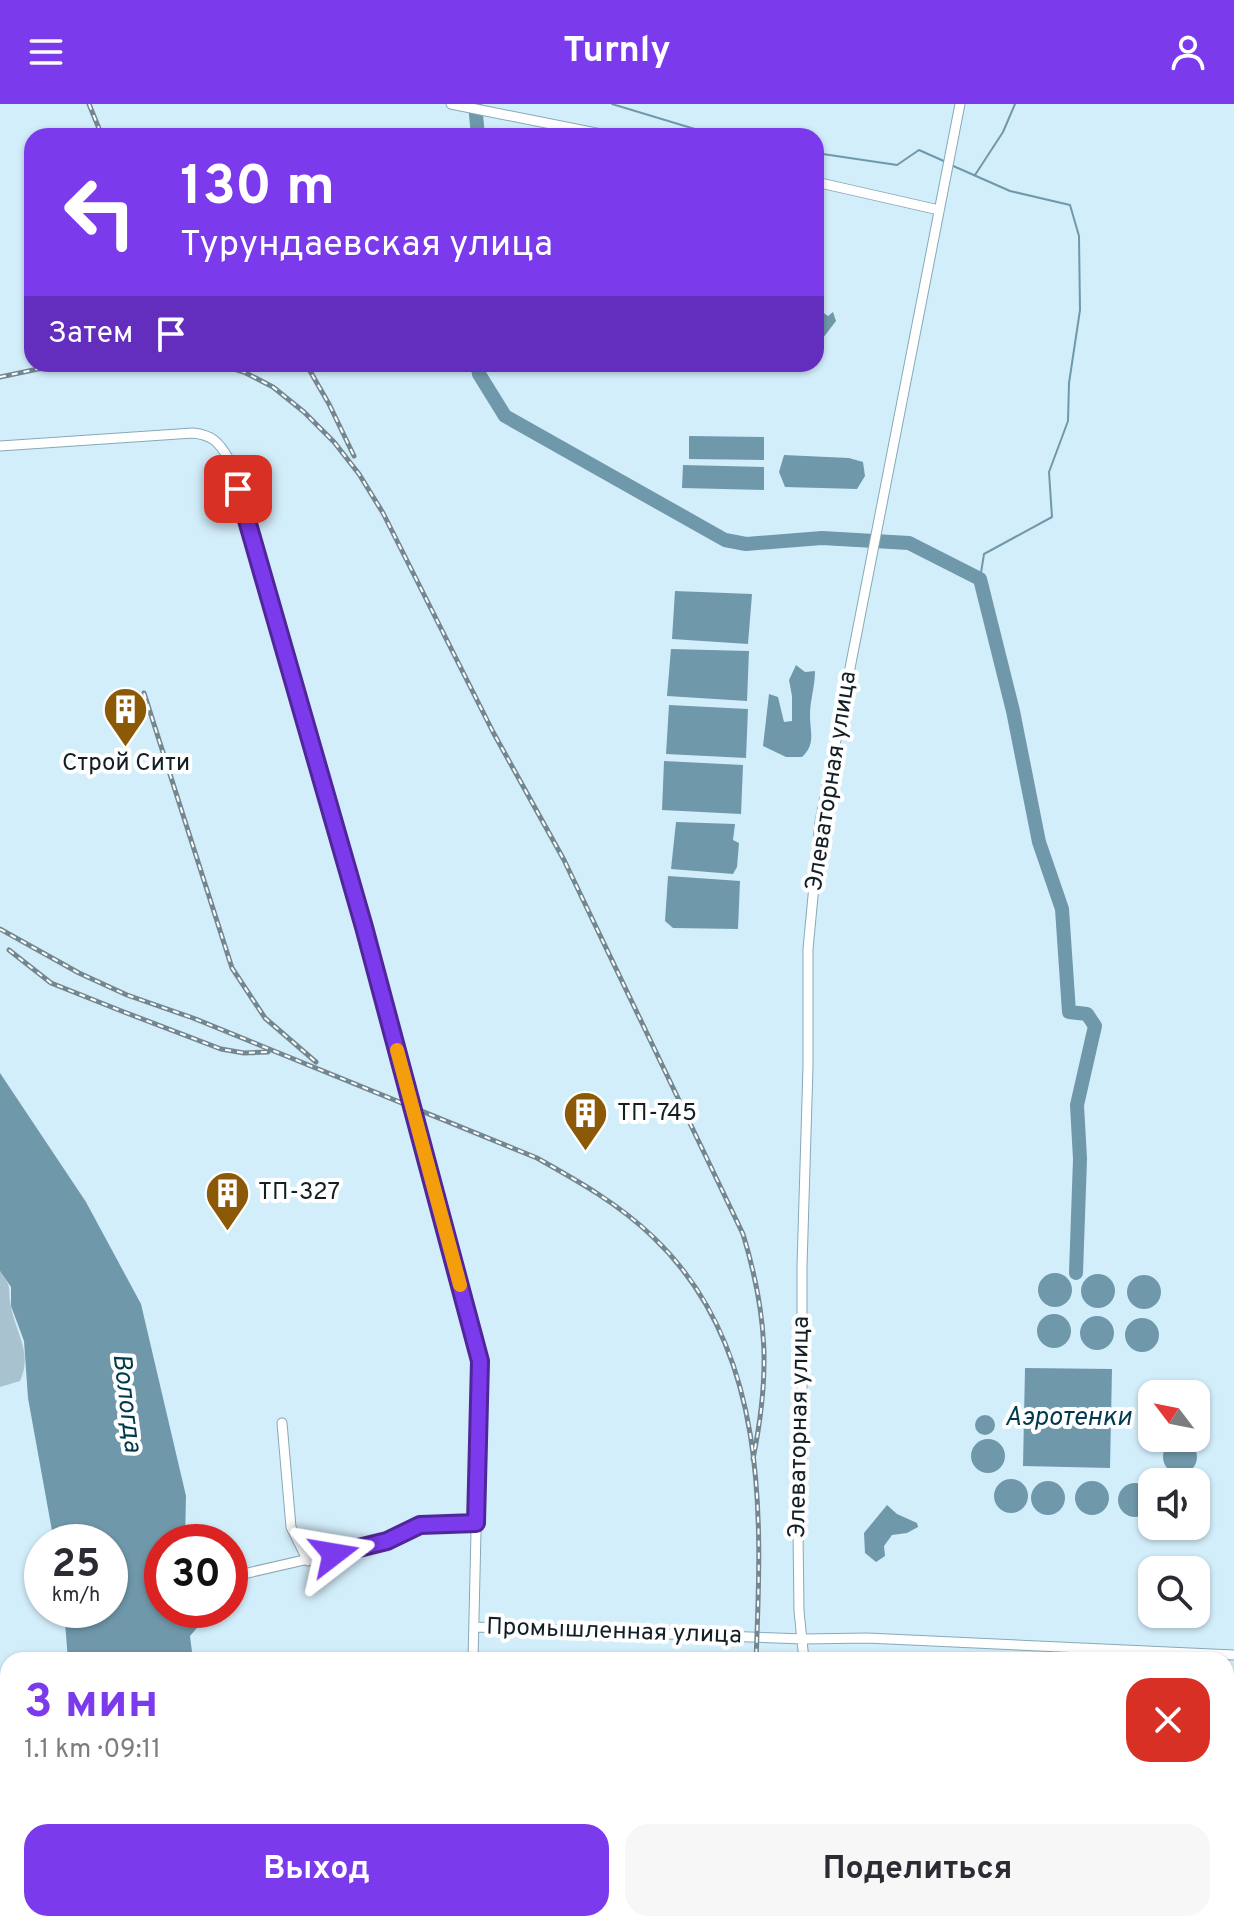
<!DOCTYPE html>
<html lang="ru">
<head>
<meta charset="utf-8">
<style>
  :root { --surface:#fff; --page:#f7f7f7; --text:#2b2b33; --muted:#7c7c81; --accent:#7c3aed }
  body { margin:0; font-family:Overpass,sans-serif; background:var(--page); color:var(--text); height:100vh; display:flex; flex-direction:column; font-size:30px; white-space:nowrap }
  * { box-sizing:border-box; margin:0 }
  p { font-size:26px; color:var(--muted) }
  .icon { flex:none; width:44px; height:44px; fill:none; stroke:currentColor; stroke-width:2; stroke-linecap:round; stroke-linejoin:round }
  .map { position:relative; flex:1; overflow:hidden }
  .drawer { position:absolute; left:0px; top:1548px; width:1234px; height:280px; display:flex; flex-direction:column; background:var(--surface); border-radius:24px 24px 0 0; box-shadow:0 2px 6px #0004 }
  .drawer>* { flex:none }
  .guide { position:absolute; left:24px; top:24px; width:800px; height:244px; border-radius:24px; box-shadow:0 2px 6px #0004; background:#7c3aed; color:#fff; overflow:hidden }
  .needle { width:52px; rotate:302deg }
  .controls { position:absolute; left:1138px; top:1276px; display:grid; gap:16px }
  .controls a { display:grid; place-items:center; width:72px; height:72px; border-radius:16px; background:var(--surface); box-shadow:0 2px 6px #0004; font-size:40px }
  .speed { position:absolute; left:24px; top:1420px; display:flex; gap:16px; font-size:40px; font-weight:700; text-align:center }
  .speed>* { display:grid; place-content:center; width:104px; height:104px; border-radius:50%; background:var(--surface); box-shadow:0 2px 6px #0004; line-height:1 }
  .speed small { font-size:20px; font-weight:400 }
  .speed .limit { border:12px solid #d22; background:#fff; color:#111 }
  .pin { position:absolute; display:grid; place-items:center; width:68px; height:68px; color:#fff; margin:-34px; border-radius:16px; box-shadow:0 4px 12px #0006 }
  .me { position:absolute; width:88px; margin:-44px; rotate:76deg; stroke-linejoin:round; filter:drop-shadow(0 0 6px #0008) }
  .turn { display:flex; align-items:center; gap:28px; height:168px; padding:0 24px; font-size:36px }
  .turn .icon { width:104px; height:104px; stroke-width:2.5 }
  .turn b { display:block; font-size:56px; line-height:68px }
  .then { display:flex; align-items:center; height:76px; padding:0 24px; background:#0003; gap:16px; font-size:30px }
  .round { display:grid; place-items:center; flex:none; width:84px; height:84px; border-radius:24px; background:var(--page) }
  .summary { display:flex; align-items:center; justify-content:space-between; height:136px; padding:0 24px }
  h1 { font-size:48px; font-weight:700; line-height:60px; color:var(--accent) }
  .action { display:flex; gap:16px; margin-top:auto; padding:16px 24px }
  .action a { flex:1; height:92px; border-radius:24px; background:var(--accent); color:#fff; font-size:32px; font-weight:700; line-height:92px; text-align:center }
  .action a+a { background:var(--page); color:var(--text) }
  header { display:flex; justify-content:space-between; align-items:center; height:104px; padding:0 24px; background:var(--accent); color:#fff; font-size:36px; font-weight:700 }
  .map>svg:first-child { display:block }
</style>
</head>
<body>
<header><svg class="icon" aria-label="menu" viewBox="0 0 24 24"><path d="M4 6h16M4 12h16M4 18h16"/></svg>Turnly<svg class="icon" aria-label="person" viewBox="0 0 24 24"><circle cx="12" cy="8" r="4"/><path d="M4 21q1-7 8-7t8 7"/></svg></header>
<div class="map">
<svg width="1234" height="1828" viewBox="0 0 1234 1828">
  <rect width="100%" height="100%" fill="#d3eefb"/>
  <path fill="#a8c2cf" d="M0,1167c14,20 7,15 11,36 5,26 22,47 9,74l-20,6z"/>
  <path fill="#7098ab" d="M818,205l10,7 5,-4 3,9 -20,26z
    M689,332l75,1v23l-75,-1z
    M784,351l65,3 14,4 2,14 -8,13 -72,-2 -6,-15z
    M683,361l81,2v23l-82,-2z
    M675,487l77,3 -4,50 -76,-5z
    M671,545l78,2 -2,50 -80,-5z
    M796,561l9,7 10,-1c0,16 -5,29 -5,44 0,17 6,29 -8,42h-16l-23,-11 6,-52 9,3 6,25 8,-1v-25l-3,-16z
    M669,601l79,4 -2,49 -80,-4z
    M664,657l79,4 -2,49 -79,-4z
    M676,718l59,2 -2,16 6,3 -2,24 -4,7 -62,-5z
    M668,772l72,5 -2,48 -65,-1 -8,-7z
    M0,969l86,129 55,102 45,192 -1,46h-23v68h36l4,12 -12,14 3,24h-125l-4,-50h46v-68h-56l-26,-144 -4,-57 -13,-35v-19l-11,-16z
    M1038 1186a17 17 0 1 1 34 0a17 17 0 1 1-34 0Z
    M1081 1187a17 17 0 1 1 34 0a17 17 0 1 1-34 0Z
    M1127 1188a17 17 0 1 1 34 0a17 17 0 1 1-34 0Z
    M1037 1227a17 17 0 1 1 34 0a17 17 0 1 1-34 0Z
    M1080 1229a17 17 0 1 1 34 0a17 17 0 1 1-34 0Z
    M1125 1231a17 17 0 1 1 34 0a17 17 0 1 1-34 0Z
    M1025,1264l87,1 -2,99 -87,-2z
    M975 1321a10 10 0 1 1 20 0a10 10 0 1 1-20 0Z
    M971 1352a17 17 0 1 1 34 0a17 17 0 1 1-34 0Z
    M1163 1353a17 17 0 1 1 34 0a17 17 0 1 1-34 0Z
    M994 1392a17 17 0 1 1 34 0a17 17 0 1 1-34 0Z
    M1075 1394a17 17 0 1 1 34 0a17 17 0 1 1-34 0Z
    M1031 1394a17 17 0 1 1 34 0a17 17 0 1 1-34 0Z
    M1118 1396a17 17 0 1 1 34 0a17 17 0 1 1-34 0Z
    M887,1401l10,9 20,9 1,4 -11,6 -15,2 -8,11 1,10 -9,6 -11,-9 -1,-20z
    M91,1820h133l1,8h-133z"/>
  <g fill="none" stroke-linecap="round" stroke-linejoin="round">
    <path stroke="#7098ab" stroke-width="2" d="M612,0l106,32
      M816,49l81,12 22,-15 27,12
      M951,61l59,26 60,14 9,31 1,74 -11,73 -1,38 -19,51 3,45 -68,37 -4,25
      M975,71l28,-43 12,-28"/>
    <path stroke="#7098ab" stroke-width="14" d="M475,0l3,32
      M477,260l2,10 26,42 220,124 21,4 76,-6 87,5 71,36 33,132 26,131 23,67 7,103 18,2 8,12 -18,79 3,54 -4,114"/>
    <defs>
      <path id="street" d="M451,0l160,32
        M816,78l123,28
        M0,342l193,-13c19,2 26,9 35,25l140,484 112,419 -7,299
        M282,1319l9,104 17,34
        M230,1473l157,-36 33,-16 56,-2
        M474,1523l330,12 63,-1 367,17
        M804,1556l-5,-49 -1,-79 4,-64v-202l6,-199v-118l12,-127 140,-718
        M356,1824l1,4
        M462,1828v-8
        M799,1828v-8"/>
    </defs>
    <use href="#street" stroke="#88a8b8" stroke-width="11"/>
    <use href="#street" stroke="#fff" stroke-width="9"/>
    <defs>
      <path id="rail" d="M89,0l13,32
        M217,260l27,8 29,15 31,25 30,30 25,32 24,39 110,219 71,128 179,374c25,83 27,141 10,225
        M306,260l23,40 25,52
        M0,273l38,-8 50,-5
        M144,589l88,275 33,50 51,44
        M0,825l79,44 48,22 66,23 344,140c41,23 82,46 116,79 116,110 109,276 103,423
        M9,846l42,33 73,29 97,37 23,4 24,-1
        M589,1820v8
        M746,1828v-8"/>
    </defs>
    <use href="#rail" stroke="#738790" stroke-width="5"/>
    <use href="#rail" stroke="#fff" stroke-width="2" stroke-dasharray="6" stroke-linecap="butt"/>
  </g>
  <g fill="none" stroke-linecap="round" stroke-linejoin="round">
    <defs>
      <path id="route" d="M238,385l126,438 116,434 -4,162 -56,2 -33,16 -53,13"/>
    </defs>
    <use href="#route" stroke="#51269a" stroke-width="20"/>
    <use href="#route" stroke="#7c3aed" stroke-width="14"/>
    <path stroke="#f59e0b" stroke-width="14" d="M397,946l63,235"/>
  </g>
  <defs>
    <symbol id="building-pin" viewBox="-11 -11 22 30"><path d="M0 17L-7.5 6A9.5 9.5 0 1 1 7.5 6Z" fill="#8c5906" stroke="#fff"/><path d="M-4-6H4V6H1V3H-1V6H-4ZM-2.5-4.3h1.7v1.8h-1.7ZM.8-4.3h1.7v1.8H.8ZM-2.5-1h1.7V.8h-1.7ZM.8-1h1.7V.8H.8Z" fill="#fff"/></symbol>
  </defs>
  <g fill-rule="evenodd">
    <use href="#building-pin" x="100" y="580" width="51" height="69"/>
    <use href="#building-pin" x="560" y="984" width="51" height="69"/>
    <use href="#building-pin" x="202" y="1064" width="51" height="69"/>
  </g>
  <g text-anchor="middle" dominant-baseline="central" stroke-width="8" stroke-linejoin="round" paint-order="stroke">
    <g font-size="24" fill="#121f25" stroke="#fff" text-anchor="start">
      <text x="126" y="660" text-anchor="middle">Строй Сити</text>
      <text x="617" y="1010">ТП-745</text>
      <text x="258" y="1089">ТП-327</text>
    </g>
    <g font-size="24" fill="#121f25" stroke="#fff">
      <text transform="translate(832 677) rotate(-81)">Элеваторная улица</text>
      <text transform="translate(800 1323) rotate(-89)">Элеваторная улица</text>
      <text transform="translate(614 1528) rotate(2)">Промышленная улица</text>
    </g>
    <g font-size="26" font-style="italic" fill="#003a4f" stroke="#fff">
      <text transform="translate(126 1299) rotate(83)">Вологда</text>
      <text x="1068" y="1314">Аэротенки</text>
    </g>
  </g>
</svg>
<div class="controls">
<a><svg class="needle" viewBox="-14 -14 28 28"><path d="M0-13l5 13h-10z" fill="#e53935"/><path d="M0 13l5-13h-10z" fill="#7c7c81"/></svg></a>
<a><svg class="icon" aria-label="sound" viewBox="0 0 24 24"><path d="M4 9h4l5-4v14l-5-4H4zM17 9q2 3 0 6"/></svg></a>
<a><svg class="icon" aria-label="search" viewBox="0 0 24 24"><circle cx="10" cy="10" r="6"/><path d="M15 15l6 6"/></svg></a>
</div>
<div class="speed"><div>25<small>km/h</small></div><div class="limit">30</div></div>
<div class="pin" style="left:238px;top:385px;background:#d93025"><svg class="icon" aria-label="arrive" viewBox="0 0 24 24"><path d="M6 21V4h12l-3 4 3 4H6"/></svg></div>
<svg class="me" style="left:334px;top:1450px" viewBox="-20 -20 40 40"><path d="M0-17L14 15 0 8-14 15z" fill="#7c3aed" stroke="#fff" stroke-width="4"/></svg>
<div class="guide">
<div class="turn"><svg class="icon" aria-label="left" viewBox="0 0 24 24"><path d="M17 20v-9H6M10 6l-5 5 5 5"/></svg><div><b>130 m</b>Турундаевская улица</div></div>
<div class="then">Затем<svg class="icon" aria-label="arrive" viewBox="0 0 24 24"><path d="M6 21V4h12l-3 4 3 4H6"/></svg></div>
</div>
<section class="drawer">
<div class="summary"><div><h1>3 мин</h1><p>1.1 km · 09:11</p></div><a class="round" style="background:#d93025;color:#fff"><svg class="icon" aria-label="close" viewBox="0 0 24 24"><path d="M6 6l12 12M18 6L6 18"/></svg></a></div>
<div class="action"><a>Выход</a><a>Поделиться</a></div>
</section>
</div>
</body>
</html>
